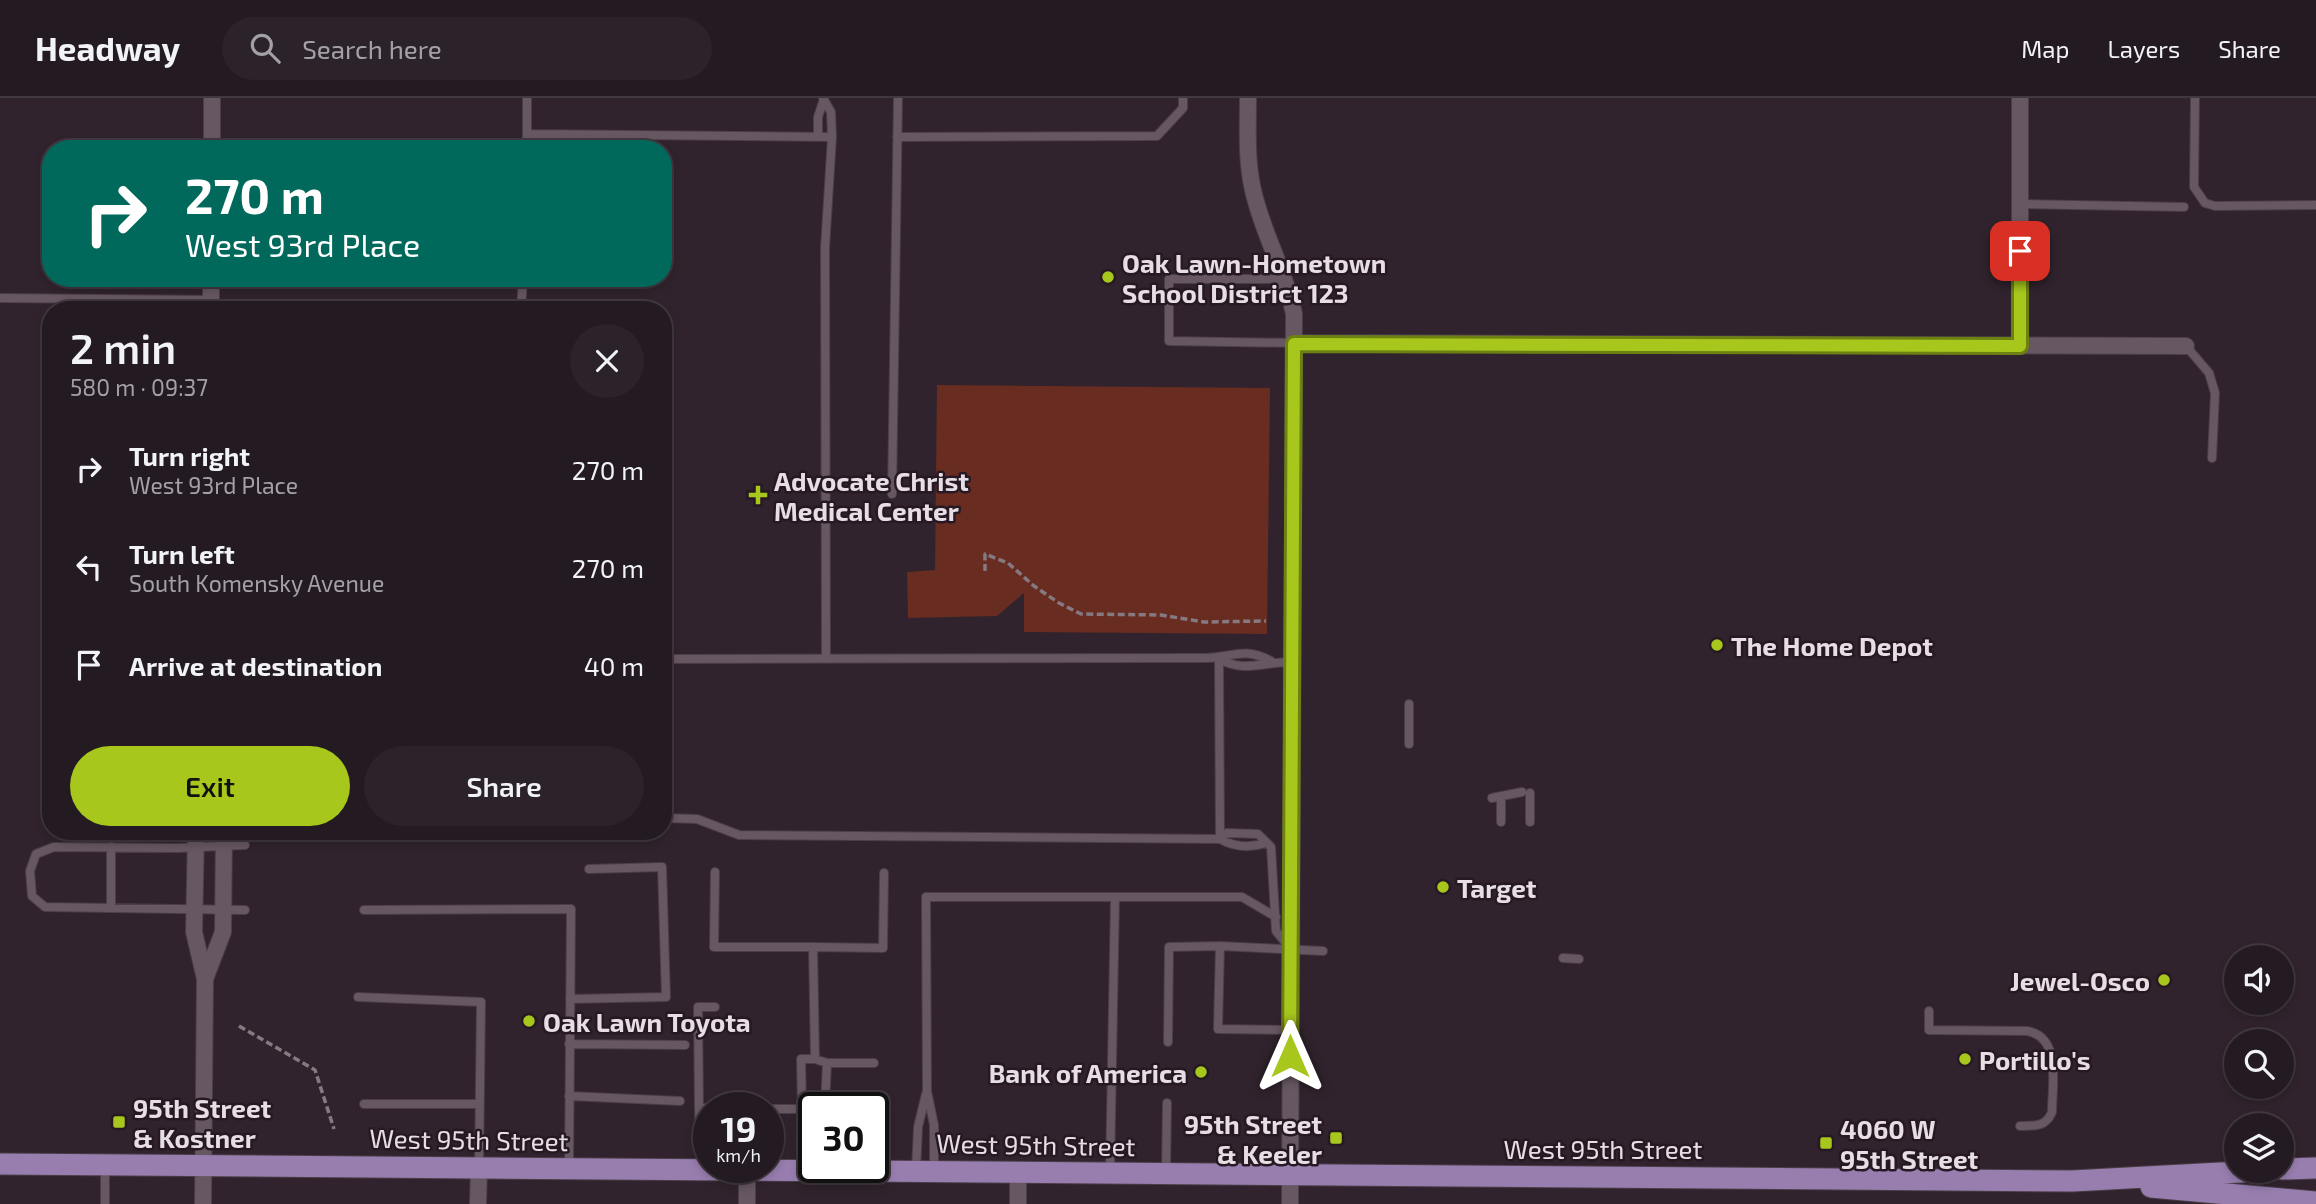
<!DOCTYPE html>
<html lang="en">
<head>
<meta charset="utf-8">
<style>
  :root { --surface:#241a22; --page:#2c232a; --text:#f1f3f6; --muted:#a3a1a5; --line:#413840; --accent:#a8c71d }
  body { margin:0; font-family:"Exo 2",sans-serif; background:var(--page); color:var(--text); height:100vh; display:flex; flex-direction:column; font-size:26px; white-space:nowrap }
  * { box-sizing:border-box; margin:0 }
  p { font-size:23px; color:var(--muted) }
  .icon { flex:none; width:38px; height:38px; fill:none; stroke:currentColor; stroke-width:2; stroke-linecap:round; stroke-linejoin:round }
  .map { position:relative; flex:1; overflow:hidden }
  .side { position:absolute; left:42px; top:203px; width:630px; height:539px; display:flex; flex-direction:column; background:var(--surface); border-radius:28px; box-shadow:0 4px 10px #0003,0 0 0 2px var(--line) }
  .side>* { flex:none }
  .banner { position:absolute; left:42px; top:42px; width:630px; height:147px; border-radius:28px; box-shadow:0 4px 10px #0003,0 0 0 2px var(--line); background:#00695c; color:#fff; overflow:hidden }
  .fabs { position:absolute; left:2224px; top:847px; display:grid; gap:14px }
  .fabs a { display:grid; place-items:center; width:70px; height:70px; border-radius:50%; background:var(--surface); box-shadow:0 4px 10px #0003,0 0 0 2px var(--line); font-size:35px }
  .speed { position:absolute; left:693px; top:994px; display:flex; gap:14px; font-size:35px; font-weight:700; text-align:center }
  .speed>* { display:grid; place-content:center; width:91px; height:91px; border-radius:50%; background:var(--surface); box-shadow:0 4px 10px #0003,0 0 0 2px var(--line); line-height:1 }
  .speed small { font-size:18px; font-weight:400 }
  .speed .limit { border:4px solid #111; border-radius:10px; background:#fff; color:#111 }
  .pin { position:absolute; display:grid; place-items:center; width:60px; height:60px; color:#fff; margin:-30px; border-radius:14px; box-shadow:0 4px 10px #0006 }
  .me { position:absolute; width:77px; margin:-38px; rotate:0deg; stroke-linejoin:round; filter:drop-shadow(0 0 5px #0008) }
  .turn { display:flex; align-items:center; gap:24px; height:147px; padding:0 28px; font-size:32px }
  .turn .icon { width:91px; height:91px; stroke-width:2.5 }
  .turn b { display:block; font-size:49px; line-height:60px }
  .round { display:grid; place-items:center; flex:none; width:74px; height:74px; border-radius:37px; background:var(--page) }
  .summary { display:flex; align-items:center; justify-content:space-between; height:119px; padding:0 28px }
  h1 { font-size:42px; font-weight:600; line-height:52px }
  .button { display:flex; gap:14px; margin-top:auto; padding:14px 28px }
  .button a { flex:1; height:80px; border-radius:42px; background:var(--accent); color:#111; font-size:28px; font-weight:600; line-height:80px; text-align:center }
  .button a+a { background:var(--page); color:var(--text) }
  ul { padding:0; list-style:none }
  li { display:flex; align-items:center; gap:21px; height:98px; padding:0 28px }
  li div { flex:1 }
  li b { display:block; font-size:26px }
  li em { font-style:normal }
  header { display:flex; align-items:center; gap:42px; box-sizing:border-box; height:98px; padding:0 35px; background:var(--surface); border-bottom:2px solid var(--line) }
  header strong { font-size:33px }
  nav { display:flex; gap:38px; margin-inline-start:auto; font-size:24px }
  .search { width:490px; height:63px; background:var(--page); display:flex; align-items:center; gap:18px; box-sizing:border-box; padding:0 24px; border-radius:38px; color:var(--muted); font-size:26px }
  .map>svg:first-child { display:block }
</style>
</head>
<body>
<header>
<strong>Headway</strong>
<div class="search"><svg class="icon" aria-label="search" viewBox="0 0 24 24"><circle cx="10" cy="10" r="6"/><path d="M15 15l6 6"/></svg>Search here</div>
<nav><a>Map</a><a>Layers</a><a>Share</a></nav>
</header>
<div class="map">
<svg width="2316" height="1106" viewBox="0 0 2316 1106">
  <rect width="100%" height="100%" fill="#30232d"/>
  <path fill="#682c20" d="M937,287l333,3 -3,246 -243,-2v-39l-27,23 -89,2 -1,-46 28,-2z"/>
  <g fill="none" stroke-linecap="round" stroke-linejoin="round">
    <defs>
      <path id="lane" d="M823,0l8,14 1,25 -7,111 1,411
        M2195,0l-1,89 11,16 10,3 101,-1
        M527,36v-36
        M818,39v-20l6,-18
        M897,39l260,-1 26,-28v-10
        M526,51l1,-15 305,3
        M2020,106l164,3
        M1285,181h-116v62l125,2
        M0,200l211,2
        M521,212l2,-32
        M2186,248l23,27 6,20 -3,65
        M892,396l6,-396
        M1219,560l1,181
        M1219,560c22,16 48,3 73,4
        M663,561l541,-1c28,0 39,-12 67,3
        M1409,606v40
        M1492,700l30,-6
        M663,720l34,1 42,16 481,4c14,8 30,9 46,4
        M1501,724v-26
        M1530,724v-29
        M1220,741l7,-6 31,1 13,13 5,84 13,16
        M715,774l-1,75h99l2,112h-14l1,50 23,-3
        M111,810v-61
        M245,812l-200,-3 -13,-11 -2,-25 6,-17 18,-7 124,1 67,-3
        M364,812l207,-1 -2,259
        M1220,848l103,5
        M813,849l70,1 1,-75
        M1563,860l16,1
        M358,899l123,5 -2,165
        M570,901l96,-2 -4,-130 -73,2
        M1929,913v19l98,1c35,6 25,54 25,81 -6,15 -17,14 -32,14
        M1168,944l1,-95 51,-1 -2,83 72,1
        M569,946l116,1
        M815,961l12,4 -2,43h50
        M827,965h47
        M569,998l111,5
        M364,1006h115
        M699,1010l-1,-101h17
        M768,1011h34l2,61
        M105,1069v37
        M701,1071l-2,-61h10
        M916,1073l2,-44 8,-33
        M934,1073v-46l-7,-34 -1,-194h316l34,20
        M1110,1073l5,-273
        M1166,1075l1,-70"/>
      <path id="street" d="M1248,0c0,31 -2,62 5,92 9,42 32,80 41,124l-4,890
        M212,51v-51
        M211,212v-32
        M1294,245l892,3
        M2020,248v-248
        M196,733l-2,101 11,47 -2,225
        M205,881l18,-47 1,-101
        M747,1071v35
        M478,1106l1,-37
        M1018,1106v-32"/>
      <path id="primary" d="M0,1066l2072,17 186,-10
        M2282,1071l34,-1
        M2151,1089l165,15"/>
    </defs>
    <use href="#lane" stroke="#4a3e47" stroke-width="10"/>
    <use href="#street" stroke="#4a3e47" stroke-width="18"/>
    <use href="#primary" stroke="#4a3e47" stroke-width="23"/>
    <path stroke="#857982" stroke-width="3.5" stroke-dasharray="7 3.5" stroke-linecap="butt" d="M985,473v-17l23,9 26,23 25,17 22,11 80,1 43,7 62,-1
      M239,928l76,44 19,59"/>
    <use href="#lane" stroke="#675763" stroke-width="8"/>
    <use href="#street" stroke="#675763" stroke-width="16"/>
    <use href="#primary" stroke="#987eaf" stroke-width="21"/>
  </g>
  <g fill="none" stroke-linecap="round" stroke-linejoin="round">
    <defs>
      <path id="route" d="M1290,958l4,-712 726,2v-95"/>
    </defs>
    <use href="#route" stroke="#6d8113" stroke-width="18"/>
    <use href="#route" stroke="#a8c71d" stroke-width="12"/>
  </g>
  <g fill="#a8c71d" stroke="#261923" stroke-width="2.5">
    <circle cx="1108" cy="179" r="7"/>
    <path d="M754.5 386.5h7v7h7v7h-7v7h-7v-7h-7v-7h7z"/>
    <circle cx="1717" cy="547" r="7"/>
    <circle cx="1443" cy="789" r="7"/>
    <circle cx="2164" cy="882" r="7"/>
    <circle cx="529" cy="923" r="7"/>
    <circle cx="1965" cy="961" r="7"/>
    <circle cx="1201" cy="974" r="7"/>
    <rect x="112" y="1017" width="14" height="14" rx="3.5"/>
    <rect x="1329" y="1033" width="14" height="14" rx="3.5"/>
    <rect x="1819" y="1038" width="14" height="14" rx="3.5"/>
  </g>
  <g text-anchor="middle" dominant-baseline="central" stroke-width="5" stroke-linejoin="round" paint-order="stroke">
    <g font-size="26" font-weight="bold" fill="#e7dee5" stroke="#261923" text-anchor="start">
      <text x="1122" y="164">Oak Lawn-Hometown<tspan x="1122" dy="30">School District 123</tspan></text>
      <text x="774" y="382">Advocate Christ<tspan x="774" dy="30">Medical Center</tspan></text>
      <text x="1731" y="547">The Home Depot</text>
      <text x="1457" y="789">Target</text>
      <text x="2150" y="882" text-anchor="end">Jewel-Osco</text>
      <text x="543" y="923">Oak Lawn Toyota</text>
      <text x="1979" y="961">Portillo's</text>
      <text x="1187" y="974" text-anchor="end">Bank of America</text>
      <text x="133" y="1009">95th Street<tspan x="133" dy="30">&amp; Kostner</tspan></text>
      <text x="1322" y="1025" text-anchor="end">95th Street<tspan x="1322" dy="30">&amp; Keeler</tspan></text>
      <text x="1840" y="1030">4060 W<tspan x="1840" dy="30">95th Street</tspan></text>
    </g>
    <g font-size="26" fill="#e7dee5" stroke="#261923">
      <text transform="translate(469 1041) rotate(1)">West 95th Street</text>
      <text transform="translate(1036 1046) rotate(1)">West 95th Street</text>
      <text x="1603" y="1050">West 95th Street</text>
    </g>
  </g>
</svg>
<div class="fabs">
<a><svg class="icon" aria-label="sound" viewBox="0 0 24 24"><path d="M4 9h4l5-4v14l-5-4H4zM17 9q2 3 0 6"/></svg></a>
<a><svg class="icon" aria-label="search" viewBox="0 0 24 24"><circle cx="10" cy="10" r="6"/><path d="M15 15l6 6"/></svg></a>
<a><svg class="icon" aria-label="layers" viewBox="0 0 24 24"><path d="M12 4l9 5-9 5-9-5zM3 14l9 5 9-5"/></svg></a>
</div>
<div class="speed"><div>19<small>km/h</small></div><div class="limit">30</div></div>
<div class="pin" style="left:2020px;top:153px;background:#d93025"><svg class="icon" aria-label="arrive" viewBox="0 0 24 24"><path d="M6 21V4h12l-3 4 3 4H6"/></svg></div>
<svg class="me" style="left:1290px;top:958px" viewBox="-20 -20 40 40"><path d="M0-17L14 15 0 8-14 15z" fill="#a8c71d" stroke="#fff" stroke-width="4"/></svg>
<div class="banner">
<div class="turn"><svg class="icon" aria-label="right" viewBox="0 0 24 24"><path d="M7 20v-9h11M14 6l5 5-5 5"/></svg><div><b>270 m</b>West 93rd Place</div></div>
</div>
<section class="side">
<div class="summary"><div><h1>2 min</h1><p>580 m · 09:37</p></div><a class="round"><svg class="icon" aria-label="close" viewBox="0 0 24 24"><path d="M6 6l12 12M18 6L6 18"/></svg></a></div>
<ul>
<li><svg class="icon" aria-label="right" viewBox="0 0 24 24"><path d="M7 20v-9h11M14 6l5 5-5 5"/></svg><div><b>Turn right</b><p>West 93rd Place</p></div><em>270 m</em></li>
<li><svg class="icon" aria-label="left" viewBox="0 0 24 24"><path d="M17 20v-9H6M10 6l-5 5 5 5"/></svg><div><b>Turn left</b><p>South Komensky Avenue</p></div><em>270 m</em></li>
<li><svg class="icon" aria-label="arrive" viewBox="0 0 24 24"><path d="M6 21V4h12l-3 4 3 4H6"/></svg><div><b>Arrive at destination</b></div><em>40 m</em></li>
</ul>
<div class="button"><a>Exit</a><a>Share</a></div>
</section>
</div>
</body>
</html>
